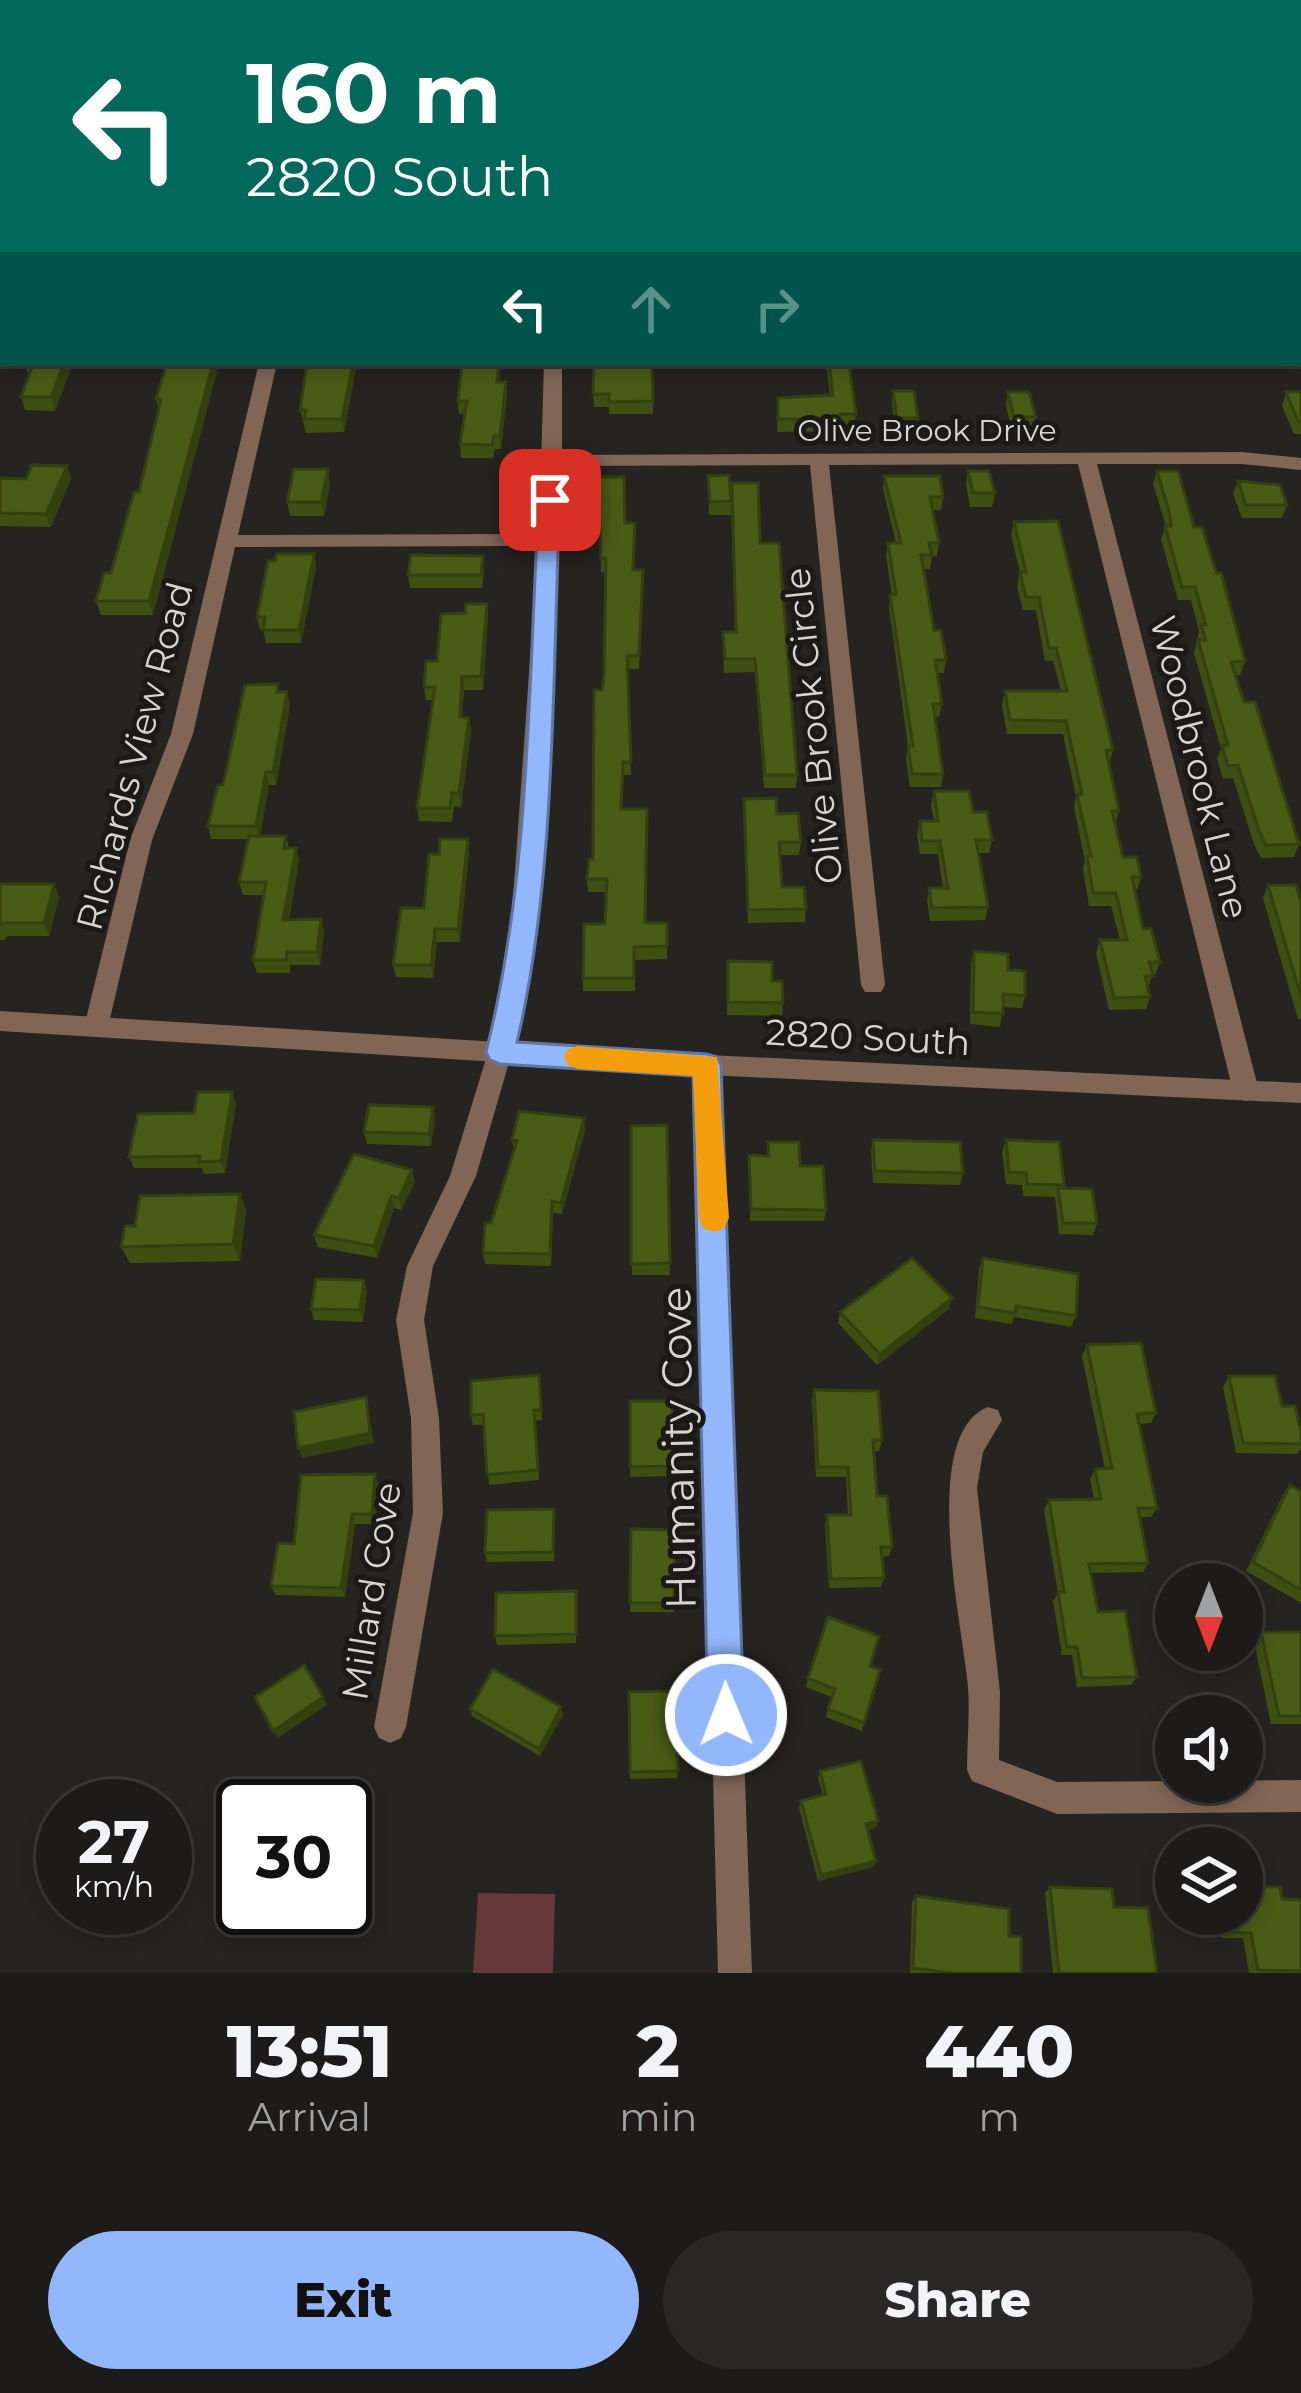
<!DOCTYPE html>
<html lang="en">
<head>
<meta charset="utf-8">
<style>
  :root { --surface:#1c1b19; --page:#292826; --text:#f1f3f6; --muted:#a0a1a2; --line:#3a3938; --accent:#93b7fd }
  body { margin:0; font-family:Montserrat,sans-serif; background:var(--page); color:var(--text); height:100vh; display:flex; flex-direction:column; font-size:45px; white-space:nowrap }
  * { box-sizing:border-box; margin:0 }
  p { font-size:39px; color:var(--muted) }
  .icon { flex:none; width:66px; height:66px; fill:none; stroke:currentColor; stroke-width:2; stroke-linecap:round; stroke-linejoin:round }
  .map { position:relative; height:1973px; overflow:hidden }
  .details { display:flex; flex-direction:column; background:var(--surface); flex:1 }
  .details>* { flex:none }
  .hud { position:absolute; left:0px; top:0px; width:1302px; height:366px; box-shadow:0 6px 18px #0003,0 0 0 3px var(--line); background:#00695c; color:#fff; overflow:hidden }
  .needle { width:78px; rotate:180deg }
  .controls { position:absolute; left:1155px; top:1563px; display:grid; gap:24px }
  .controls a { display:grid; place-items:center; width:108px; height:108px; border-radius:50%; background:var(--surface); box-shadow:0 6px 18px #0003,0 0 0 3px var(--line); font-size:60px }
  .speed { position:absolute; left:36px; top:1779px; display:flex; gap:24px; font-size:60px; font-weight:700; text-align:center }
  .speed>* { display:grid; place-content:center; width:156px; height:156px; border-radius:50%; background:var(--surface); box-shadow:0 6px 18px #0003,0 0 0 3px var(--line); line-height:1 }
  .speed small { font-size:30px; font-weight:400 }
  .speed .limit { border:6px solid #111; border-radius:18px; background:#fff; color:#111 }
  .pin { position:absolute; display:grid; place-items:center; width:102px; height:102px; color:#fff; margin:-51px; border-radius:24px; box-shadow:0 6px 18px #0006 }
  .me { position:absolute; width:132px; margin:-66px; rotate:359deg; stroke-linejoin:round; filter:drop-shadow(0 0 9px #0008) }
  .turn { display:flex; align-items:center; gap:42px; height:252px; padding:0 48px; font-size:54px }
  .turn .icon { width:156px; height:156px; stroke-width:2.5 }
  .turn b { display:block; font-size:84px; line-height:102px }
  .lanes { display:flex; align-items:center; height:114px; padding:0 48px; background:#0003; justify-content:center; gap:60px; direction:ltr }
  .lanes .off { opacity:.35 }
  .eta { display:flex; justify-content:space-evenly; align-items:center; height:204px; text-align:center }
  .eta b { font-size:72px; font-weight:800; line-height:84px }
  .action { display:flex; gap:24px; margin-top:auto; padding:24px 48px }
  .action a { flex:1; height:138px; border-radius:72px; background:var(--accent); color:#111; font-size:48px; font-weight:800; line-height:138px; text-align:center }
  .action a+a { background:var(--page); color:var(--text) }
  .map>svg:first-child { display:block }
</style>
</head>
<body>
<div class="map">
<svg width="1301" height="1973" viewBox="0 0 1301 1973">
  <rect width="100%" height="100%" fill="#252421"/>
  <path fill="#673839" d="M478,1893l77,1 -2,79h-80z"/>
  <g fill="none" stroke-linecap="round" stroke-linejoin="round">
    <path fill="#816655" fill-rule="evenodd" d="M124,0h14l-16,3z
      M986,0h14l1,3h-14z
      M1255,0h14l2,3h-14z
      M1299,184l2,1v10l-2,-1z
      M3,292v16l-3,1v-16z
      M1299,312h2v10h-2z
      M259,363h18l-39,172 301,-1 5,-171h18v92l680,-3 59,6v12l-59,-6h-145l162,627 -4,7 -9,3 -9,-3 -4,-7 -155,-627 -249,1 56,520 -4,7h-16l-4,-7 -51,-520 -248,1 -27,461 -23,125 -36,124 -43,90 -9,54 15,98 4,95 -37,214 -5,11 -11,5 -11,-5 -5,-11 39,-214 -2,-95 -15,-98 11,-54 43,-90 38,-124 23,-125 27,-381 -303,1 -42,187 -41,106 -44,187 -3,7h-18l-3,-7 46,-187 41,-106z
      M707,1055l9,3 3,7 33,908h-34l-23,-908 3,-7z
      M988,1407l10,3 4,10 -19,32 -6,36 23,204 -1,68 58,22 244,-2v32l-244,2 -85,-33 -5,-11c0,-27 3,-56 1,-83 -5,-60 -50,-253 20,-280z"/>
    <path fill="#816655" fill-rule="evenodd" d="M1299,7h2v8h-2z
      M0,8h3v8h-3z
      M0,1011l707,44 594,28v20l-594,-28 -707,-44z"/>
  </g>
  <path fill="#3f4f12" d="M73,363l-18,48 -30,-1 -4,-13 8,-21 -4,-12z
    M167,363h52l-66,252h-52l-5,-14 15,-28 28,-81 20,-82 -3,-11z
    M357,363l-13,69 -38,1 -6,-23z
    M462,363h39l-2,19h7l1,13 -6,54h-6l-2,9h-32l-1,-14 5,-30h-6l-1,-13z
    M652,363l1,51h-44v-7h-15l-1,-13z
    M826,363h23l7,51 -2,12 -14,1 -1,4 -62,1 1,-34 52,-3z
    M893,391l25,27 -2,13h-21l-3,-27z
    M1008,392l28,25 -3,13h-21l-6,-24z
    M1286,392h15v42h-7l-12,-28z
    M67,466l4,13 -20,48 -51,-1v-48l26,1z
    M968,471l27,22 -3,14h-22l-4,-23z
    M1157,471l37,56 51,134 -5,14h-5l9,27 55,142 -5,13 -33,1 -7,-14 -21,-66 -10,1 -6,-20 4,-10 -27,-96 5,-22 -8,-31h-13l-17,-61 5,-13 -13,-42z
    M708,476l23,22 29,45 37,232 -1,13h-32l-9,-116 -31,1 -1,-41h12l-4,-128v11h-22z
    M884,476l59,21 -2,13h-8l6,33 -2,13h-5l-2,13h-7l11,61 12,30 -2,13h-7l5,31 -3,13h-4l8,57 -2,13h-31l-4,-28 2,-13 -19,-138 1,-13h2l-6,-39 2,-13h8l-13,-54z
    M599,477l26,46 9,47h9l-4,99h-12l4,106h-8l-1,34 24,114 21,23v13l-32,1v31h-52v-13l22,-54 2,-32h-19l-1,-13 6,-20 11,-183 2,-104h-5z
    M1238,481l49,24 -5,13h-40l-9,-24z
    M330,483l-6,33h-34l-3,-14z
    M1014,522l99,228 -4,13 10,48 -4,13 8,33 18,20 -4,13h-2l8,39 17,33 -5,13h-3l-4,13 2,9 -4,12 -37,1 -13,-57 4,-13h20l-9,-34h-22l-6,-37 2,-8 -11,-54 2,-10 -13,-63h-56l-5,-29 3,-14h56l-8,-30h-8l-9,-51h-13l-6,-24 3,-14 -9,-37z
    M314,554l2,13 -15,76h-35l-3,-13h-3l-3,-13 18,-56z
    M484,569l-2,19h-72l-2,-13z
    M488,618l-5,72h-19l-2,27 7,1 2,13 -10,76 -7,-1 -2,16 -33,-1 -2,-13 16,-108h-7l-2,-13 13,-26z
    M280,692h7l3,13 -14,80h-7l-9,51h26l3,12h7l3,13 -10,59 32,-1 3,13 -4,33h-30v8h-33l-4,-13 11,-65h-21l-4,-13 9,-43h-37l-3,-13 15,-41z
    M934,791l39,21 19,28 -3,13h-10l9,54 -3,13 -55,1 -3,-20 2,-13h14l-5,-34h-18l-3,-20 3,-13h14l-3,-16z
    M744,799l33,15 24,28 -2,13h-19l2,32 24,22 -1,13 -57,1z
    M468,839l1,13 -9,90h-23l-4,36 -37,-1 -3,-12 31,-57 15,-54z
    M0,884h54l5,13 -10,39h-42l-2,4h-5z
    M1268,885l33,17v117h-3l-35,-121z
    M974,951l34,19 17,26 -3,12 -19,-1 -3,20 -30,-3 1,-61z
    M727,974l56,29 -1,13 -55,-1z
    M236,1104l-11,69 -21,1 -2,-6h-68l-5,-11z
    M435,1119l-4,27 -64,-2 -3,-12z
    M667,1125l3,150h-38l-1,-149z
    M585,1130l-23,84 -9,-1 -2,53 -66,-2 -2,-11 31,-103 -2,-10z
    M873,1140l90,33 -3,12 -87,-2 -2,-31z
    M1006,1140l58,45 -1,3 34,35 -4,12 -34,-1 -4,-37 -32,-1 -1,-11 -16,-1 -4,-32z
    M768,1142l32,24 26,44 -2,11h-74l-1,-66 18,1z
    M412,1170l3,12 -14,28 -7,-2 -17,50 -59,-11 -4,-12z
    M240,1194l6,17 -6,50 -110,2 -9,-16 14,-21z
    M983,1258l93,58 -5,11 -57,-10 -2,7 -37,-6 4,-49z
    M367,1291l-4,31 -49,-2 -3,-11z
    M949,1309l-72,56 -39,-42 2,-11z
    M1087,1345l69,68 -5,10 -12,1 18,84 -6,9h-11l8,46 -5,9 -52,1 7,39 39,65 -6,8 -54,2 -5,-32h-10l-9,-54 5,-8 -14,-83 5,-10 45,-1 -4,-20 5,-10h10l-23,-113z
    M539,1375l3,45 -7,1 4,59 -50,5 -5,-60h-11l-2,-10z
    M1229,1376l53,30 19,26v16l-4,6 -61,-1 -13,-66z
    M814,1390l68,50 -3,11h-5l3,45 15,51 -3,9 -7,1 2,21 -3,9 -52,1 -4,-63 2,-10h21l-2,-38h-30l-4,-77z
    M630,1401h42l1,75 -43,1z
    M375,1474l3,10 -3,40h-20l-10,73 -69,-2 -5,-9 23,-42z
    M1290,1485l11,6v112l-55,-32 37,-76z
    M554,1509v52l-67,1 -2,-9z
    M631,1529l44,1 -1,82h-44z
    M576,1591v52l-79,2 -2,-9z
    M1261,1632h40v92h-30l-17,-83z
    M870,1666l10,4 -18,61 -36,-14 6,-20 -26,-10 2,-9z
    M675,1691l2,87 -47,1 -1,-87z
    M470,1709l93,6 -23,41 -68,-40z
    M820,1771l58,50 -3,7 -8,2 9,31 -3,6 -55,14 -19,-73 2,-7 22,-6 -5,-17z
    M1050,1887l64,20 43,66h-104l-8,-80z
    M916,1896l93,40 12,37h-111l2,-71z
    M1282,1899l19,1v73h-52l-6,-35h-22l-4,-24h25z"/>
  <path fill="#33400f" d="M3,175v21l-3,6v-21z
    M64,363h9l-18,48 -4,-14z
    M213,363h6l-66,252 -4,-14z
    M353,363h4l-13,69 -2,-13z
    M506,382l1,13 -6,54 -1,-13z
    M67,466l4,13 -20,48 -5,-13z
    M328,469l2,14 -6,33 -3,-14z
    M314,554l2,13 -15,76 -2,-13z
    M487,604l1,14 -5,72 -2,-14z
    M462,677l2,13 -3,41 -1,-14z
    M287,692l3,13 -14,80 -3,-13z
    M469,718l2,13 -10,76 -2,-14z
    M266,772l3,13 -10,54 -3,-13z
    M468,839l1,13 -9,90 -2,-13z
    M296,848l3,13 -13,71 -3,-12z
    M54,884l5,13 -10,39 -5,-13z
    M321,919l3,13 -4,33 -3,-13z
    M435,929l2,13 -4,36 -2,-13z
    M232,1092l4,12 -11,69 -4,-12z
    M433,1107l2,12 -4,27 -2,-12z
    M584,1118l1,12 -23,84 -1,-11z
    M412,1170l3,12 -14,28 -2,-12z
    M240,1194l6,17 -6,50 -7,-17z
    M391,1196l3,12 -17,50 -3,-12z
    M364,1280l3,11 -4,31 -3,-12z
    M952,1298l-3,11 -72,56 3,-11z
    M366,1397l8,46 -72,15 -4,-10z
    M375,1474l3,10 -3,40 -3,-10z
    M352,1514l3,10 -10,73 -4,-9z
    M323,1697l4,8 -49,33 -5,-7z
    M561,1707l2,8 -23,41 -1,-7z
    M878,1821l-3,7 -12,3 3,-7z
    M876,1861l-3,6 -55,14 3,-6z"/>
  <path fill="#495c15" stroke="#33400f" stroke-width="3" d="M217,0h26l-1,3h-26z
    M875,0h19l1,3h-20z
    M1034,0h22l1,3h-22z
    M0,18h3l-2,24h-1z
    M3,106v69l-3,6v-72z
    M1299,195h2v24h-2z
    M25,363h39l-13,34h-30l12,-33z
    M167,363h46l-64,238h-53l8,-28h7l23,-81h5l22,-93h-5z
    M307,363h46l-11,56h-38l2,-9h-6z
    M462,363h37l-2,19h9l-6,54h-6l-2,9 -32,-1 7,-43h-9z
    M594,363h58l1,38 -44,1v-8h-16z
    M829,363h20l7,51h-16l1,5h-63v-21l55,-3z
    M893,391h21l4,27h-21z
    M1008,392h21l7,25h-22z
    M1286,392h15v29h-3z
    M32,465l35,1 -21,48 -46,-1v-35l26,1z
    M294,469h34l-7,33h-34z
    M968,471h21l6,22h-22z
    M1157,471h21l16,56h8l14,46h5l24,88 -14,1 13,40h11l44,142 -33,1 -7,-14 -21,-66 -10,1 -6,-21h6l-30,-105h8l-5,-15h5l-11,-38h-13l-17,-61h6l-1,-11z
    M729,475l2,26 -21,1 -2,-26z
    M884,476h56l3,21h-13l9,46h-10l3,12h-11l13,75h7l5,30h-11l7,44h-9l10,70h-31l-4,-28h5l-23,-151 6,-1 -8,-51h13z
    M599,477h25l1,46h10l-2,47h10l-4,85 -12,1 4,106h-8l-2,47h26l-2,114h22v23l-33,1v31h-51l1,-54h21l2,-45h-20l2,-20h4l1,-169h8l2,-14 2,-118h-5z
    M1238,481l42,4 7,20h-41z
    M732,483h26l2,60h19l18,232h-32l-10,-116h-30l-2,-27h13z
    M1058,521l55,229h-7l13,61h-7l11,46h14l4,20h-9l11,52 8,-1 9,34h-11l4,14h-8l5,21 -36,1 -14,-58h27l-11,-47h-23l-6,-37h4l-14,-62h5l-16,-73 -56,-1 -5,-29h62l-11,-43h-7l-10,-51h-13l-6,-25h6l-12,-50z
    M277,554h37l-15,76h-36l2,-13h-8l11,-56h7z
    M411,555l72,1 -2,19h-73z
    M466,604h21l-6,72 -19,1 -2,40 9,1 -10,75h-7l-2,15h-33l18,-121h-11l2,-26h11l4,-47 24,-1z
    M278,684l-1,8h10l-14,80h-7l-10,54h-48l10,-41h5l22,-100z
    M934,791h35l4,21h14l5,28h-16l12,67 -56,1 -3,-20h19l-8,-47h-18l-2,-20h18z
    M776,798l1,16 21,-1 3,29h-22l3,45h22l2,22 -58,1 -4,-111z
    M249,836h37l-2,12h12l-13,72 38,-1 -4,33h-30l-1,8h-33l13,-78h-27z
    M440,839h28l-10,90h-23l-4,36h-38l8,-57h23l5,-54h10z
    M0,884h54l-10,39h-43l-1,3z
    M1268,885h28l5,17v95z
    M974,951l34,3v16l17,1v25l-22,-2v20l-30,-2z
    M728,961l44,1v19h10l1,22 -55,-1z
    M198,1092h34l-11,69 -22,1 1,-6 -71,1 9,-43 56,-1z
    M369,1105l64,2 -4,27 -65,-2z
    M519,1111l65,7 -23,85 -9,-2 -2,53 -67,-1 2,-30h6l26,-82 -5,-1z
    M667,1125l3,138 -39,1v-138z
    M873,1140l87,2 3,31 -88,-2z
    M1006,1140l53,2 5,43 -37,-1 -1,-11 -17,-1z
    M768,1142h31l1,24h23l3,44 -75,-1 -2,-54 20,1z
    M354,1154l58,16 -13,28 -8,-2 -17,50 -60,-11z
    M1058,1188l34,1 5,34h-34z
    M240,1194l-7,50 -112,3 4,-21h10l5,-30z
    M912,1258l40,40 -72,56 -40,-42z
    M983,1258l95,16 -2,42 -60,-10 -1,7 -37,-6z
    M316,1279l48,1 -4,30 -49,-1z
    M1141,1343l15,70 -19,1 20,94h-19l10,55 -59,1 9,48 27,-1 12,66 -55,1 -5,-31h-10l-9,-55h6l-15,-92 52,-1 -6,-30 17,-1 -25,-123z
    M539,1375l2,35h-7l4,60 -51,5 -4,-61 -12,1v-34z
    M1229,1376h46l7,30h13l6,26v12l-58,-1z
    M814,1390l64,1 4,49h-9l4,56h10l5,51h-11l3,31 -53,1 -4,-64h24l-3,-48h-30z
    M366,1397l4,36 -72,15 -4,-36z
    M630,1401h42l1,65 -43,1z
    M375,1474l-3,40h-20l-11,74 -70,-2 7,-43 16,1 7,-69z
    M1290,1485l11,6v99l-48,-28z
    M554,1509l-1,43 -68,1 2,-43z
    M631,1529l44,1 -1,73h-44z
    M576,1591v43l-81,2 1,-43z
    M828,1617l51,19 -9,30 10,4 -16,53 -36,-14 7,-20 -27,-11z
    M1261,1632h40v84h-22z
    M304,1665l19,32 -50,34 -18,-34z
    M493,1669l68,38 -22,42 -69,-40z
    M675,1691l3,80 -48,1 -1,-80z
    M861,1761l17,60 -12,3 10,37 -55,14 -20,-74 25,-7 -6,-23z
    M1050,1887l62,2 2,18 34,1 9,65h-98z
    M1242,1887h38l2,12 19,1v71l-43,-1 -7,-37 -23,-1 -3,-18h17z
    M916,1896l93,13v27l12,1v36h-71l-37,-5z"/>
  <path fill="#93b7fd" stroke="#6077a4" stroke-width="3" d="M550,494l10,6c-8,175 -3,373 -43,542l190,12 10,3 4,8 23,650 -5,13 -13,5 -12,-5 -6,-13 -15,-639 -193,-12 -10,-4 -4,-8c45,-178 42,-369 53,-552z"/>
  <path fill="#f59e0b" d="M578,1046l139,11 12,161 -5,10 -10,4 -11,-4 -4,-10 -6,-142 -115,-7 -10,-4 -4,-8 4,-8z"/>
  <g text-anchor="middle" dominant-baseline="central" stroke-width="10" stroke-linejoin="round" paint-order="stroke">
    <g font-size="30" fill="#d6d5d3" stroke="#1b1a18">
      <text x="927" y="430">Olive Brook Drive</text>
    </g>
    <g font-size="36" fill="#d6d5d3" stroke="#1b1a18">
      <text transform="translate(813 726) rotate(-96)">Olive Brook Circle</text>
      <text transform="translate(134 756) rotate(-75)">RIchards View Road</text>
      <text transform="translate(1200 767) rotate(76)">Woodbrook Lane</text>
      <text transform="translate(868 1037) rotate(3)">2820 South</text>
      <text transform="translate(371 1591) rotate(-81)">Millard Cove</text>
    </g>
    <g font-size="42" fill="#d6d5d3" stroke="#1b1a18">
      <text transform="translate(678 1448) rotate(-91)">Humanity Cove</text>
    </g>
  </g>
</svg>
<div class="controls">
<a><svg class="needle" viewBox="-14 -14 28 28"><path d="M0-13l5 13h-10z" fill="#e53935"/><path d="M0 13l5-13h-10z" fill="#a0a1a2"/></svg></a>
<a><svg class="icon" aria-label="sound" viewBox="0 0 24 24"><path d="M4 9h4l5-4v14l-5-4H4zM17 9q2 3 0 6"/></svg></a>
<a><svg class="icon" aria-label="layers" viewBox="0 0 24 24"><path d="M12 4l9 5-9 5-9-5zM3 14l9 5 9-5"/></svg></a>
</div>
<div class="speed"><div>27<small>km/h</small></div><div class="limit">30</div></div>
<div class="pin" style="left:550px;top:500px;background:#d93025"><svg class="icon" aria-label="arrive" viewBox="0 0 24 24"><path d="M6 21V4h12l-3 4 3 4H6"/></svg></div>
<svg class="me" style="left:726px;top:1715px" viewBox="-20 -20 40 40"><circle r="17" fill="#93b7fd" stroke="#fff" stroke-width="3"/><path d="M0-11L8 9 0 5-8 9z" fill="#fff"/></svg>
<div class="hud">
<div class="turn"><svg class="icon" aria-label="left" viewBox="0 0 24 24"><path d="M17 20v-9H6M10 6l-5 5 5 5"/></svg><div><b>160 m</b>2820 South</div></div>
<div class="lanes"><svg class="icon" aria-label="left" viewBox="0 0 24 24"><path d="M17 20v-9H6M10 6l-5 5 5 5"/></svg><svg class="icon off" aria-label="ahead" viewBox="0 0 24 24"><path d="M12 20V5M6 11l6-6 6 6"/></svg><svg class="icon off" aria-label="right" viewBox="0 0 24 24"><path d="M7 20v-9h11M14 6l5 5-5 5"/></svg></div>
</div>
</div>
<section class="details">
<div class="eta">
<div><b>13:51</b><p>Arrival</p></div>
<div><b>2</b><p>min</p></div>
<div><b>440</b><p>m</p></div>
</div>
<div class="action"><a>Exit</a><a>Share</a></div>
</section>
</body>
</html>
